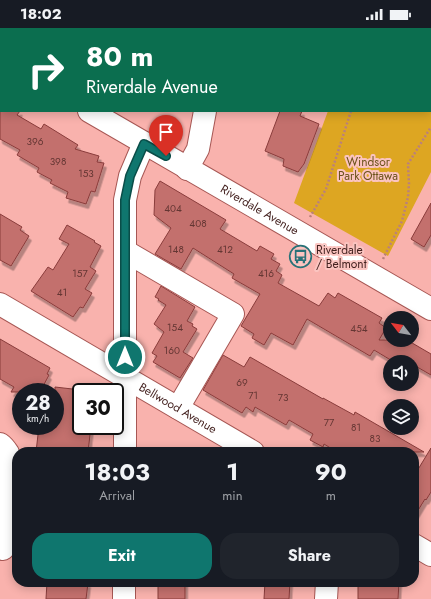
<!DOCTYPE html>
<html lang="en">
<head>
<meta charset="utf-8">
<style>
  :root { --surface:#171b24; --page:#20242c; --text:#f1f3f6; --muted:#9ea1a6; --accent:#0f766e }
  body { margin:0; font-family:Jost,sans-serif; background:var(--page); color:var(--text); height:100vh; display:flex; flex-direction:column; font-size:15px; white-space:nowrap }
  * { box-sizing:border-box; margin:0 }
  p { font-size:13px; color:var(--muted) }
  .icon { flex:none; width:22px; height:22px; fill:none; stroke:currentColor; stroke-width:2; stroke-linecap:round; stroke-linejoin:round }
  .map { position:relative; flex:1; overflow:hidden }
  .drawer { position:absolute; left:12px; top:419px; width:407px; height:140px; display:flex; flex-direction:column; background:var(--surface); border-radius:16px; box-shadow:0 2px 10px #0003 }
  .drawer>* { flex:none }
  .top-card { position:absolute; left:0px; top:0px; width:431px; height:84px; box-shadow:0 2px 10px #0003; background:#0b6e4f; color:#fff; overflow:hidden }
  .needle { width:26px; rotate:301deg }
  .fabs { position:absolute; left:383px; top:283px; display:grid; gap:8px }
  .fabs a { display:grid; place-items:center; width:36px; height:36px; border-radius:50%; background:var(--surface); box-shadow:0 2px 10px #0003; font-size:20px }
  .speed { position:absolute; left:12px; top:355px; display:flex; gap:8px; font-size:20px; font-weight:700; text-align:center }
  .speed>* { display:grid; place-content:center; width:52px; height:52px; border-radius:50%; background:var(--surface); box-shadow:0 2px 10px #0003; line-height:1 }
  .speed small { font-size:10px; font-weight:400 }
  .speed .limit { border:2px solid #111; border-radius:6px; background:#fff; color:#111 }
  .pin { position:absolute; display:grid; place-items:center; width:34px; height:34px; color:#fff; margin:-41px -17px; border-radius:50% 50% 50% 0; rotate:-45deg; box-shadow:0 0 4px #0007 }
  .pin .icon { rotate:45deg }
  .me { position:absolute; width:44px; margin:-22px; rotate:0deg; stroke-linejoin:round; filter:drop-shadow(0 0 3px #0008) }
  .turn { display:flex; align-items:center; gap:14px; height:84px; padding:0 20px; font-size:18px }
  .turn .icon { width:52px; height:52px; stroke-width:2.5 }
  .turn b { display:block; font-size:28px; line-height:34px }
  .eta { display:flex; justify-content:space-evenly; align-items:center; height:68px; text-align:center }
  .eta b { font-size:24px; font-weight:700; line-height:28px }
  .primary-button { display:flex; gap:8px; margin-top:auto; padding:8px 20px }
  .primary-button a { flex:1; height:46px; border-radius:16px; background:var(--accent); color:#fff; font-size:16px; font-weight:700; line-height:46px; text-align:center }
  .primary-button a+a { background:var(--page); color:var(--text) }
  .status { display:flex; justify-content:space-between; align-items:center; height:28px; padding:0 20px; background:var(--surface); direction:ltr }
  .status svg { height:11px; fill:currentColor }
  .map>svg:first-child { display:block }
</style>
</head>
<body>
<div class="status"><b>18:02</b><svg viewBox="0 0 49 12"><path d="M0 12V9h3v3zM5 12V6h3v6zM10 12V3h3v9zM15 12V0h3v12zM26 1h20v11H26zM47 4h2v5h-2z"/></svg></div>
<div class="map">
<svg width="431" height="571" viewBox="0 0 431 571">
  <defs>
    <filter id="shadow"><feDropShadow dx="2.5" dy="4.5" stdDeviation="0" flood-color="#0004"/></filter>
  </defs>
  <rect width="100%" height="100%" fill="#f9b2ad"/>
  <path fill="#dda622" d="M300,0h131v144l-43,84 -94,-53 34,-92h102v-82z"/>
  <path fill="#c3706d" stroke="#893c3b" filter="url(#shadow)" d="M0,83h20l-3,4 24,14 3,-5 34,21 -3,4 24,7 -2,6 7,1 -9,29 -4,-1 -5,13 -20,-6 2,-6 -18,-9 2,-3 -15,-8 2,-4 -22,-13 3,-5 -20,-11z
    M280,83h22l-2,5 19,8 -15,40 -6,8 -15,-6 1,-7 -19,-8z
    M160,153l66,39 -6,9 37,22 3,-5 14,8 -3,5 9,5 -4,7 6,4 -4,8 41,23 9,-13 7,5 3,-5 44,25 -3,5 7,5 -7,12h28l24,14v21l-19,-11v-2h-18l-20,-12 -4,6 -63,-37 -14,26 -22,-12 -7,12 -12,-7 2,-4 -13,-8 19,-32 -28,-16 2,-4 -41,-26 -12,21 -26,-15 16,-26 -17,-13 1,-25z
    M431,175v32l-7,12 -13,-8z
    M0,186l22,13 -2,3 9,6 -18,30 -11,-6z
    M67,197l28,16 -1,1 7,4 -11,21 6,4 -11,18 7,4 -9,15 -3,-1 -7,10 -42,-26 17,-24 5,3 16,-26 -10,-5z
    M161,258l34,21 -8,14 6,3 -1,2 5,3 -14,23 10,6 -13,20 -27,-16 4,-6 -5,-3 12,-21 -10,-8 12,-19 -8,-5 1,-1 -4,-2z
    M0,311l50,29 -3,6 2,1 -9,17h-29l3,-5 -14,-8z
    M223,327l21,12 6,-10 73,42v-1l31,17 1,-3 69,40h-87l-13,-8 -1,3 -13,-7 3,-6 -24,-14 -3,5 -31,-18 -2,5 -7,-5 -4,6 -39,-23z
    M55,359l26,3v36h10l-3,26h-52l3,-26h16z
    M431,420v44l-5,8 -1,-1 -11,18v-41z
    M47,554l15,2v-2l26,1 -2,16h-40z
    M158,554h27v17h-27z
    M265,554h25l-1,17h-25z
    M358,554h41l-1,17h-40z"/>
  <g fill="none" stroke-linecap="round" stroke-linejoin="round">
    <defs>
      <g id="minor">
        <path d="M208,0v1"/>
        <path d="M16,1v-1"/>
        <path d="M0,30h1"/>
        <path id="s1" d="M89,83l342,198"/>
        <path d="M187,141l11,-20 7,-38"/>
        <path d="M125,223l108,63 -55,94"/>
        <path id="s2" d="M0,276l253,148"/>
        <path d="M0,416c3,2 6,6 8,9 7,14 -3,78 -5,96"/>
        <path d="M125,424v-252l5,-24 14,-33"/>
        <path d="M414,517l17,10"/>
        <path d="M124,571v-17"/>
        <path d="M326,571l1,-17"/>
      </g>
    </defs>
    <use href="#minor" stroke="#a75754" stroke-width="24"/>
    <path stroke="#ba807c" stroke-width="2.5" stroke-dasharray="2 2" stroke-linecap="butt" d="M347,0l1,1
      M423,0l1,1
      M430,11l1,3
      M310,189l16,-28 25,-78
      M383,231l19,-38 6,-24 1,-13 -1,-20 23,-37"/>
    <use href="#minor" stroke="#fff" stroke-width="22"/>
  </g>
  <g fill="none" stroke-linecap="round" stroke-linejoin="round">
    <defs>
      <path id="route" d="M125,329v-157l5,-24 14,-32 22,12"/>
    </defs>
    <use href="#route" stroke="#0a4d48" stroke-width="10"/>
    <use href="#route" stroke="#0f766e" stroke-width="7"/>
  </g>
  <defs>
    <symbol id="bus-ring" viewBox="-11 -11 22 22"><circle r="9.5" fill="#fbc4c0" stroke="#287278" stroke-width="1.5"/><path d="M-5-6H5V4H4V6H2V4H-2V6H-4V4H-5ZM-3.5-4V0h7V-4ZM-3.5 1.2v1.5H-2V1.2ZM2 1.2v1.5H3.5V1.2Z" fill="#287278"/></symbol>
  </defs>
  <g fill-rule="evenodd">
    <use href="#bus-ring" x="288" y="216" width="25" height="25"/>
  </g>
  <g text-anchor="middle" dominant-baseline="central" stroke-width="4" stroke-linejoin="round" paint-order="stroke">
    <g font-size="10" fill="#643633">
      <text x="35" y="113">396</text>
      <text x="58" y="133">398</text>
      <text x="86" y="145">153</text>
      <text x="173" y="180">404</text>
      <text x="198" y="195">408</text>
      <text x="176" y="221">148</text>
      <text x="225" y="221">412</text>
      <text x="80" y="245">157</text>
      <text x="266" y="245">416</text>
      <text x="62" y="264">41</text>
      <text x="175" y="299">154</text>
      <text x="359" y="300">454</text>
      <text x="172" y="322">160</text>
      <text x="242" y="354">69</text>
      <text x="253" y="367">71</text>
      <text x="283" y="369">73</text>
      <text x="329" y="394">77</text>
      <text x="356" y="399">81</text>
      <text x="375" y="410">83</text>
    </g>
    <g font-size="12" fill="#6b521b" stroke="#fbc4c0">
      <text x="368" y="134">Windsor<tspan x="368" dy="14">Park Ottawa</tspan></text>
    </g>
    <g font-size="12" fill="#442220" stroke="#fbc4c0">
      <text stroke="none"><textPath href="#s1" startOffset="197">Riverdale Avenue</textPath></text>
      <text stroke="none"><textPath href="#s2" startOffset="206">Bellwood Avenue</textPath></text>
    </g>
    <g font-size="12" fill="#442220" stroke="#fbc4c0" text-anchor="start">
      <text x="316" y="222">Riverdale<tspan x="316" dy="14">/ Belmont</tspan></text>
    </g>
  </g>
</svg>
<div class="fabs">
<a><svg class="needle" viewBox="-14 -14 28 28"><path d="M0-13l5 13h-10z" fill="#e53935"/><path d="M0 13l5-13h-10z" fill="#9ea1a6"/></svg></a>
<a><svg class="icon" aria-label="sound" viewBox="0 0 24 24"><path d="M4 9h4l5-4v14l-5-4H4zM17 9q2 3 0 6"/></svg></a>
<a><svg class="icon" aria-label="layers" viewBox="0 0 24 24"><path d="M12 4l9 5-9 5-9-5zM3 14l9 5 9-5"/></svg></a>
</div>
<div class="speed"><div>28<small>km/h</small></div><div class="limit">30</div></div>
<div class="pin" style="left:166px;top:128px;background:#d93025"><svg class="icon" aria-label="arrive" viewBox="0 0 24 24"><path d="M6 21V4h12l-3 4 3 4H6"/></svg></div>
<svg class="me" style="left:125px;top:329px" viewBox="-20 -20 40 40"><circle r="17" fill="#0f766e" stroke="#fff" stroke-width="3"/><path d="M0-11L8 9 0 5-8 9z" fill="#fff"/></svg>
<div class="top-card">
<div class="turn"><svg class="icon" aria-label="right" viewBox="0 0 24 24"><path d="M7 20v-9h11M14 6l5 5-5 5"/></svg><div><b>80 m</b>Riverdale Avenue</div></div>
</div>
<section class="drawer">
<div class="eta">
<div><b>18:03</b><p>Arrival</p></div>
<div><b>1</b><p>min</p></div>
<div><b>90</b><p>m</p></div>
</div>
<div class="primary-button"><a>Exit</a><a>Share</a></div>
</section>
</div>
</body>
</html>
